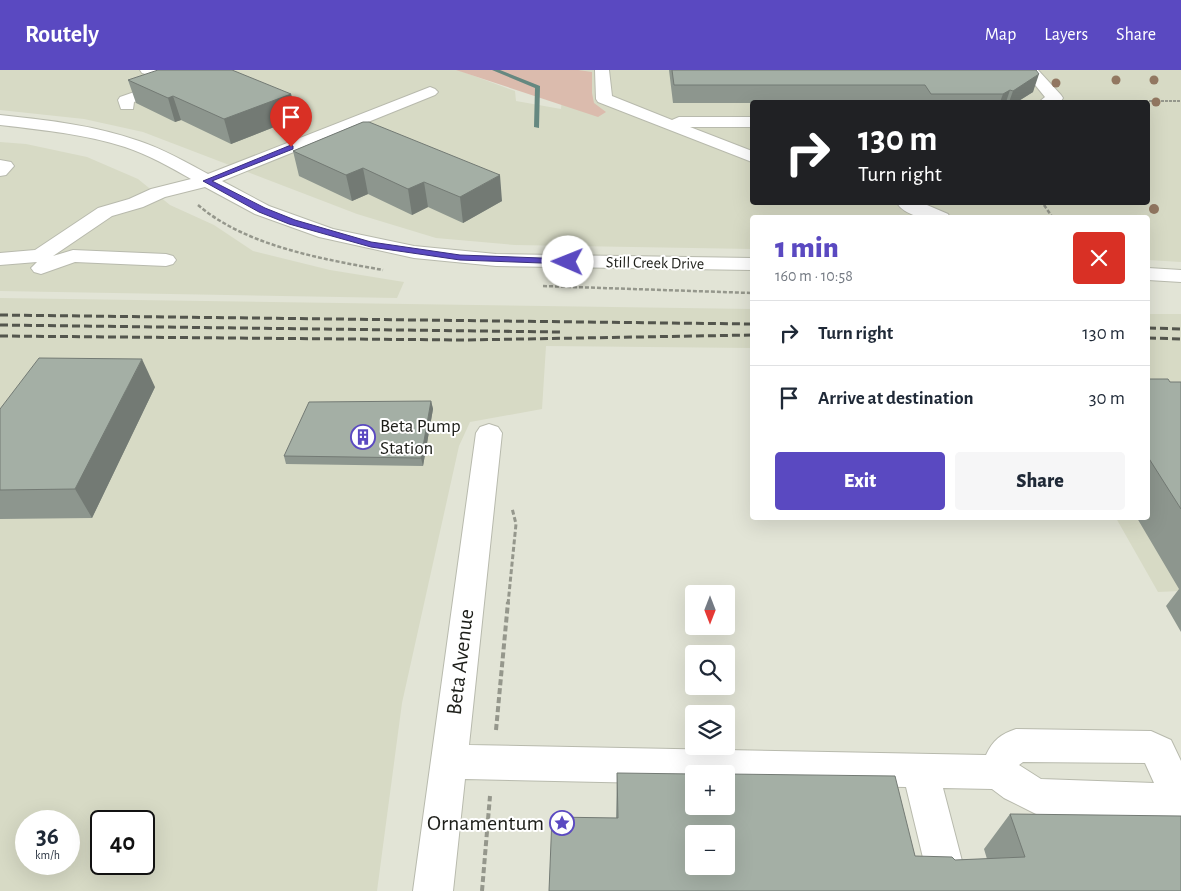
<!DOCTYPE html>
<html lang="en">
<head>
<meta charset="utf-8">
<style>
  :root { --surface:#fff; --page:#f6f6f7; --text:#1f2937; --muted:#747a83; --line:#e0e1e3; --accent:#5a49c1 }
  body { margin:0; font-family:"Alegreya Sans",sans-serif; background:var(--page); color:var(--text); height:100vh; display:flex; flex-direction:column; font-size:19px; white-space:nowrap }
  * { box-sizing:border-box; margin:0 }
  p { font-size:16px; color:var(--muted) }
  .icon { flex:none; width:28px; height:28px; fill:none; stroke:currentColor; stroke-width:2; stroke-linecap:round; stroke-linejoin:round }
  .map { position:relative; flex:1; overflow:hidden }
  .side { position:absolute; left:750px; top:145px; width:400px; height:305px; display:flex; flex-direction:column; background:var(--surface); border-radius:5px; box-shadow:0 5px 20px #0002 }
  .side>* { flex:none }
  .top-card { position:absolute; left:750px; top:30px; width:400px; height:105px; border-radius:5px; box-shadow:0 5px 20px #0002; background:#202124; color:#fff; overflow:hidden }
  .needle { width:32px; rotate:180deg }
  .tools { position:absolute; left:685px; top:515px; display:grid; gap:10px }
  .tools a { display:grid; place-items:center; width:50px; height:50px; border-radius:5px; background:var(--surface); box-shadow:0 5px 20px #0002; font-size:25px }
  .speed { position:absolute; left:15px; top:740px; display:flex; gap:10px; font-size:25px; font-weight:700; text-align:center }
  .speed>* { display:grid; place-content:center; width:65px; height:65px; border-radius:50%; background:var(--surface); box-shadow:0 5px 20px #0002; line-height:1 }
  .speed small { font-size:12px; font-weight:400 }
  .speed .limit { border:2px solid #111; border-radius:8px; background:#fff; color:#111 }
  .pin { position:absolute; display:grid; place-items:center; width:42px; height:42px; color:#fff; margin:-51px -21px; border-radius:50% 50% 50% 0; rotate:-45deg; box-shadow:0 0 5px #0007 }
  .pin .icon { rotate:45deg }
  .me { position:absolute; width:55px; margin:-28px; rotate:271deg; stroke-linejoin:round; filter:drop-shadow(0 0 4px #0008) }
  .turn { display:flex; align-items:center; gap:18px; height:105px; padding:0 25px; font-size:22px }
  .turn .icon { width:65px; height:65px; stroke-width:2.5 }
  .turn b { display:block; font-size:35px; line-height:42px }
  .round { display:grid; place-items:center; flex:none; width:52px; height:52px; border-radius:5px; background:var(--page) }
  .headline { display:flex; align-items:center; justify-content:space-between; height:85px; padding:0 25px }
  h1 { font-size:30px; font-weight:800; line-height:38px; color:var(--accent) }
  .cta { display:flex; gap:10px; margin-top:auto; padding:10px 25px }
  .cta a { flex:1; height:58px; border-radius:5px; background:var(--accent); color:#fff; font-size:20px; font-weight:800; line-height:58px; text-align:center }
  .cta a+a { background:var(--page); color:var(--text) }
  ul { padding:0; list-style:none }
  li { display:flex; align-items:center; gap:15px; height:65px; padding:0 25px; border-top:1px solid var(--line) }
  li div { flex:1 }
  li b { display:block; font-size:19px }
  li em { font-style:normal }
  header { display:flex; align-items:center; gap:30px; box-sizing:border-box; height:70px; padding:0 25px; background:var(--accent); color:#fff }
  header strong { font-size:24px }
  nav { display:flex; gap:28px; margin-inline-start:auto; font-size:18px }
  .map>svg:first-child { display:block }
</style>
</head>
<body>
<header>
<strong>Routely</strong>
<nav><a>Map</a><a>Layers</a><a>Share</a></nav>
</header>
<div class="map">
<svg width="1181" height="821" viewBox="0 0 1181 821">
  <rect width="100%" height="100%" fill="#e2e4d6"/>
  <path fill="#d7dac5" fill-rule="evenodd" d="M0,0h458l57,21 1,10 45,8 3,-37 -5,-2h622v192l-33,-2v-42h-396v31l-237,-4 -79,-7 -79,-24 -214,-82 -59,-13 -84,-9zM752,32h396v100h-396z
    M0,72l26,2 61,13 51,22 32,26 44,20 39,26 77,19 74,12 -7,16 -397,-7z
    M0,228l752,11v39l-206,-2 -4,63 -72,13 -11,24 -57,257 -25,188h-377zM26,751h43v43h-43zM101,751h43v43h-43z
    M1148,244h33v277l-23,1 -42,-74h32z"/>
  <path fill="#dbbbad" d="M456,0h122l14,2v21l2,10 12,9 -8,5z"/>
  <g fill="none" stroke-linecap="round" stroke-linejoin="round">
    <path fill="#658880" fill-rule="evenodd" d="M492,0h8l40,16 -1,42 -5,-1 1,-39z"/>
    <defs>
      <path id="minor" d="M140,0h26l-2,3c-7,2 -15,2 -22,0z
        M595,0h14l3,26 60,24 7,-3h73v10h-62l62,24v11l-154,-60 -2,-3z
        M1023,0h15l23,25 2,3 -2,3 -22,1 6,-5z
        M169,10l5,2 3,3 -3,3 -40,14 -1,7h-12l-3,-9 2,-3z
        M430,17l5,2 3,3 -3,3 -213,86 47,25 64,23 81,17 82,8 256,4v12l-256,-4 -82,-8 -95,-21 -64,-23 -50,-27 -40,10 -22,10 -31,9 -59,40 20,-6 93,4 7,2 3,4 -3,4 -7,2 -91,-4 -34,12 -7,-2 -3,-4 6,-6 -37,3v-12l35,-3 63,-42 31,-9 22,-10 40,-10c-21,-12 -42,-24 -66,-32 -41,-13 -82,-17 -125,-22v-10c47,5 94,10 139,26 24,8 47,21 69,33z
        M0,90l11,2 3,4 -8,9 -6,1z
        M896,132h24l28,12 2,4c-18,0 -42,2 -54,-16z
        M1148,198l33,2v12l-33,-2z
        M489,354l9,3 4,6 -33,312 517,10c7,-15 15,-21 30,-26l135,2 20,9 10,21v58l-143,-4 -34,-17 -12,-9 -49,-1 25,96 -3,7h-34l-25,-104 -180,-3v-10h-32v10l-229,-5 -12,112h-40l63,-458 4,-6zM1023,692l122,1 9,20 -113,-4 -22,-14z"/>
    </defs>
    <use href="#minor" stroke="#b8baad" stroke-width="2"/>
    <path stroke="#95978c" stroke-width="2" stroke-dasharray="3 1" stroke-linecap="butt" d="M1077,31h104
      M1042,132l3,4"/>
    <path stroke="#95978c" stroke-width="2.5" stroke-dasharray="4 2" stroke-linecap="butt" d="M198,135c48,41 124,54 185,65
      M1044,135l9,13
      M543,216l209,7"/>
    <path stroke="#95978c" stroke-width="3" stroke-dasharray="5 2.5" stroke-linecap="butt" d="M508,534l8,-80 -4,-16"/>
    <path stroke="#95978c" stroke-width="4" stroke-dasharray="6 3" stroke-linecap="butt" d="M496,660l12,-128
      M482,821l8,-95"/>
    <use href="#minor" fill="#fff" fill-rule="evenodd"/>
    <path stroke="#53554d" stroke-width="3" stroke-dasharray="8 4" stroke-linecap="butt" d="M0,245l752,9
      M0,255l560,7
      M1148,258l33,1
      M0,266l464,4 288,-5
      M1148,268l33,1"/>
  </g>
  <g fill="#927761">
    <circle cx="1116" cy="10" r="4.5"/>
    <circle cx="1154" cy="10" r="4.5"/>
    <circle cx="1056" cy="13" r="4.5"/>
    <circle cx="1156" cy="32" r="4.5"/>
    <circle cx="1154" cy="139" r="5"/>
  </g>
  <path fill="#8d968e" d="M669,0h367l-3,22 -16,10 -265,1h-79z
    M128,10l163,14 6,24 -66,26 -50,-24 -6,2 -39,-19z
    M363,52l139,79 -39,22 -35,-16 -16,8 -44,-21 -16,7 -53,-25 -6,-25z
    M1148,309l22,3h11v250l-15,-26 13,-17 -42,-71h11z
    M155,317l-63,131 -92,1v-110z
    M431,331l2,8 -10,57 -137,-2 -2,-8z
    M617,703l298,83 40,4 32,-1 -3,-10 26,-35 171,77 -565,-73z"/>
  <path fill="#737a74" d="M1039,4l-6,18 -16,10h-8l4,-11z
    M1010,20l-4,12h-6l3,-8z
    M291,24l6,24 -66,26 -7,-25z
    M173,26l8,24 -6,2 -7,-24z
    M363,98l5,26 -16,7 -6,-26z
    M500,105l2,26 -39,22 -3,-26z
    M424,112l4,25 -16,8 -4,-26z
    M142,289l13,28 -63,131 -17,-29z
    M431,331l2,8 -10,57 -2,-8z"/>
  <path fill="#a4afa5" stroke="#737a74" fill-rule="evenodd" d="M158,0h74l59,24 -67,25 -51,-23 -5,2 -40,-18z
    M672,0h364l3,4 -26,17 -3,-1 -7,4h-72l-6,-9h-251z
    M363,52h6l131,53 -40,22 -36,-15 -16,7 -45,-21 -17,7 -53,-24z
    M39,288l103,1 -67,130 -75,1v-81z
    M1148,309h20l2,3h11v127l-33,-52z
    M431,331l-10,57 -137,-2 25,-54z
    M617,703l77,1v32h32v-32l169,2 20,80 37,1 3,3 70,-3 -15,-43 171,2v75h-632l3,-74 66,1zM694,764h32v32h-32z"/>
  <path fill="#5a49c1" stroke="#3a2f7d" d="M291,75l2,1v3l-81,32 53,27 30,12 76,22 89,13 108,4 4,3 -4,2 -108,-4 -89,-13 -82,-23 -30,-12 -56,-31z"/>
  <defs>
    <symbol id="building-ring" viewBox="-11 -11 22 22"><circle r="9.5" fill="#fff" stroke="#5a49c1" stroke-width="1.5"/><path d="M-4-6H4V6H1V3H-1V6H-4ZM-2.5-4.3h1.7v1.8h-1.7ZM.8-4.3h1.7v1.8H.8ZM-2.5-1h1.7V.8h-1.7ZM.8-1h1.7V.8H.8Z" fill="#5a49c1"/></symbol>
    <symbol id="sight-ring" viewBox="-11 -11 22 22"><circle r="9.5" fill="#fff" stroke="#5a49c1" stroke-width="1.5"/><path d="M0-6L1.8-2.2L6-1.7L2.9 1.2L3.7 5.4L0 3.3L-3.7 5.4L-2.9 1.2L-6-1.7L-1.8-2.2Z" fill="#5a49c1"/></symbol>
  </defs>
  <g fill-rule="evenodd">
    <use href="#building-ring" x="349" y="353" width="28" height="28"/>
    <use href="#sight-ring" x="548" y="739" width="28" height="28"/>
  </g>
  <g text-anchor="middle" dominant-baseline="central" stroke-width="4" stroke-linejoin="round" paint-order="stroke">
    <g font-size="16" fill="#1d1e19" stroke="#fff">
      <text transform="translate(655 193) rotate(1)">Still Creek Drive</text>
    </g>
    <g font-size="19" fill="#1d1e19" stroke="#fff" text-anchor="start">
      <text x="380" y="356">Beta Pump<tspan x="380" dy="22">Station</tspan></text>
    </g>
    <g font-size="22" fill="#1d1e19" stroke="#fff">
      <text transform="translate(460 592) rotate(-83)">Beta Avenue</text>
    </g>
    <g font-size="22" fill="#1d1e19" stroke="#fff" text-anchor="end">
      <text x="544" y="753">Ornamentum</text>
    </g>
  </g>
</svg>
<div class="tools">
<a><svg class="needle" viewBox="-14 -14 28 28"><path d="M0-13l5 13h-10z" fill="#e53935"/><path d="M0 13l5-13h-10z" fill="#747a83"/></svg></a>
<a><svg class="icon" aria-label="search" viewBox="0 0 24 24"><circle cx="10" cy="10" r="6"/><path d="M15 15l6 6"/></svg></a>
<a><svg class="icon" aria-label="layers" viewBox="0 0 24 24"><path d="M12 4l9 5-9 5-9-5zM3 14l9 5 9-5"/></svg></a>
<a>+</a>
<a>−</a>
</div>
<div class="speed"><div>36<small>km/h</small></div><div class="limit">40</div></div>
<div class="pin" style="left:291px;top:77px;background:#d93025"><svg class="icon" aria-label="arrive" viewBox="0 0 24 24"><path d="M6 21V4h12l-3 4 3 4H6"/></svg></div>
<svg class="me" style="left:568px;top:192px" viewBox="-20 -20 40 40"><circle r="19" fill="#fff"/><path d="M0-13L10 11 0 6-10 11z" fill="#5a49c1"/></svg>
<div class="top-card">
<div class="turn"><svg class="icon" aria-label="right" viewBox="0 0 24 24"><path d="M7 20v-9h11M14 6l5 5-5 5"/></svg><div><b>130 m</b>Turn right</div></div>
</div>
<section class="side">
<div class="headline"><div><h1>1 min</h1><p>160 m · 10:58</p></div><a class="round" style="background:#d93025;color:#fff"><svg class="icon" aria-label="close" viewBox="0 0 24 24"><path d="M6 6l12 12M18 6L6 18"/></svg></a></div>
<ul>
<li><svg class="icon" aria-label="right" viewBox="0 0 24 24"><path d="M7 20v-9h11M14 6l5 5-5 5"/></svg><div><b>Turn right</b></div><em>130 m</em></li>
<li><svg class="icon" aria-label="arrive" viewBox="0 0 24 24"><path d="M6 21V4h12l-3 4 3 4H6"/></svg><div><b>Arrive at destination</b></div><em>30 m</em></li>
</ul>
<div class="cta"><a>Exit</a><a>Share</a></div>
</section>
</div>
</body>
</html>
